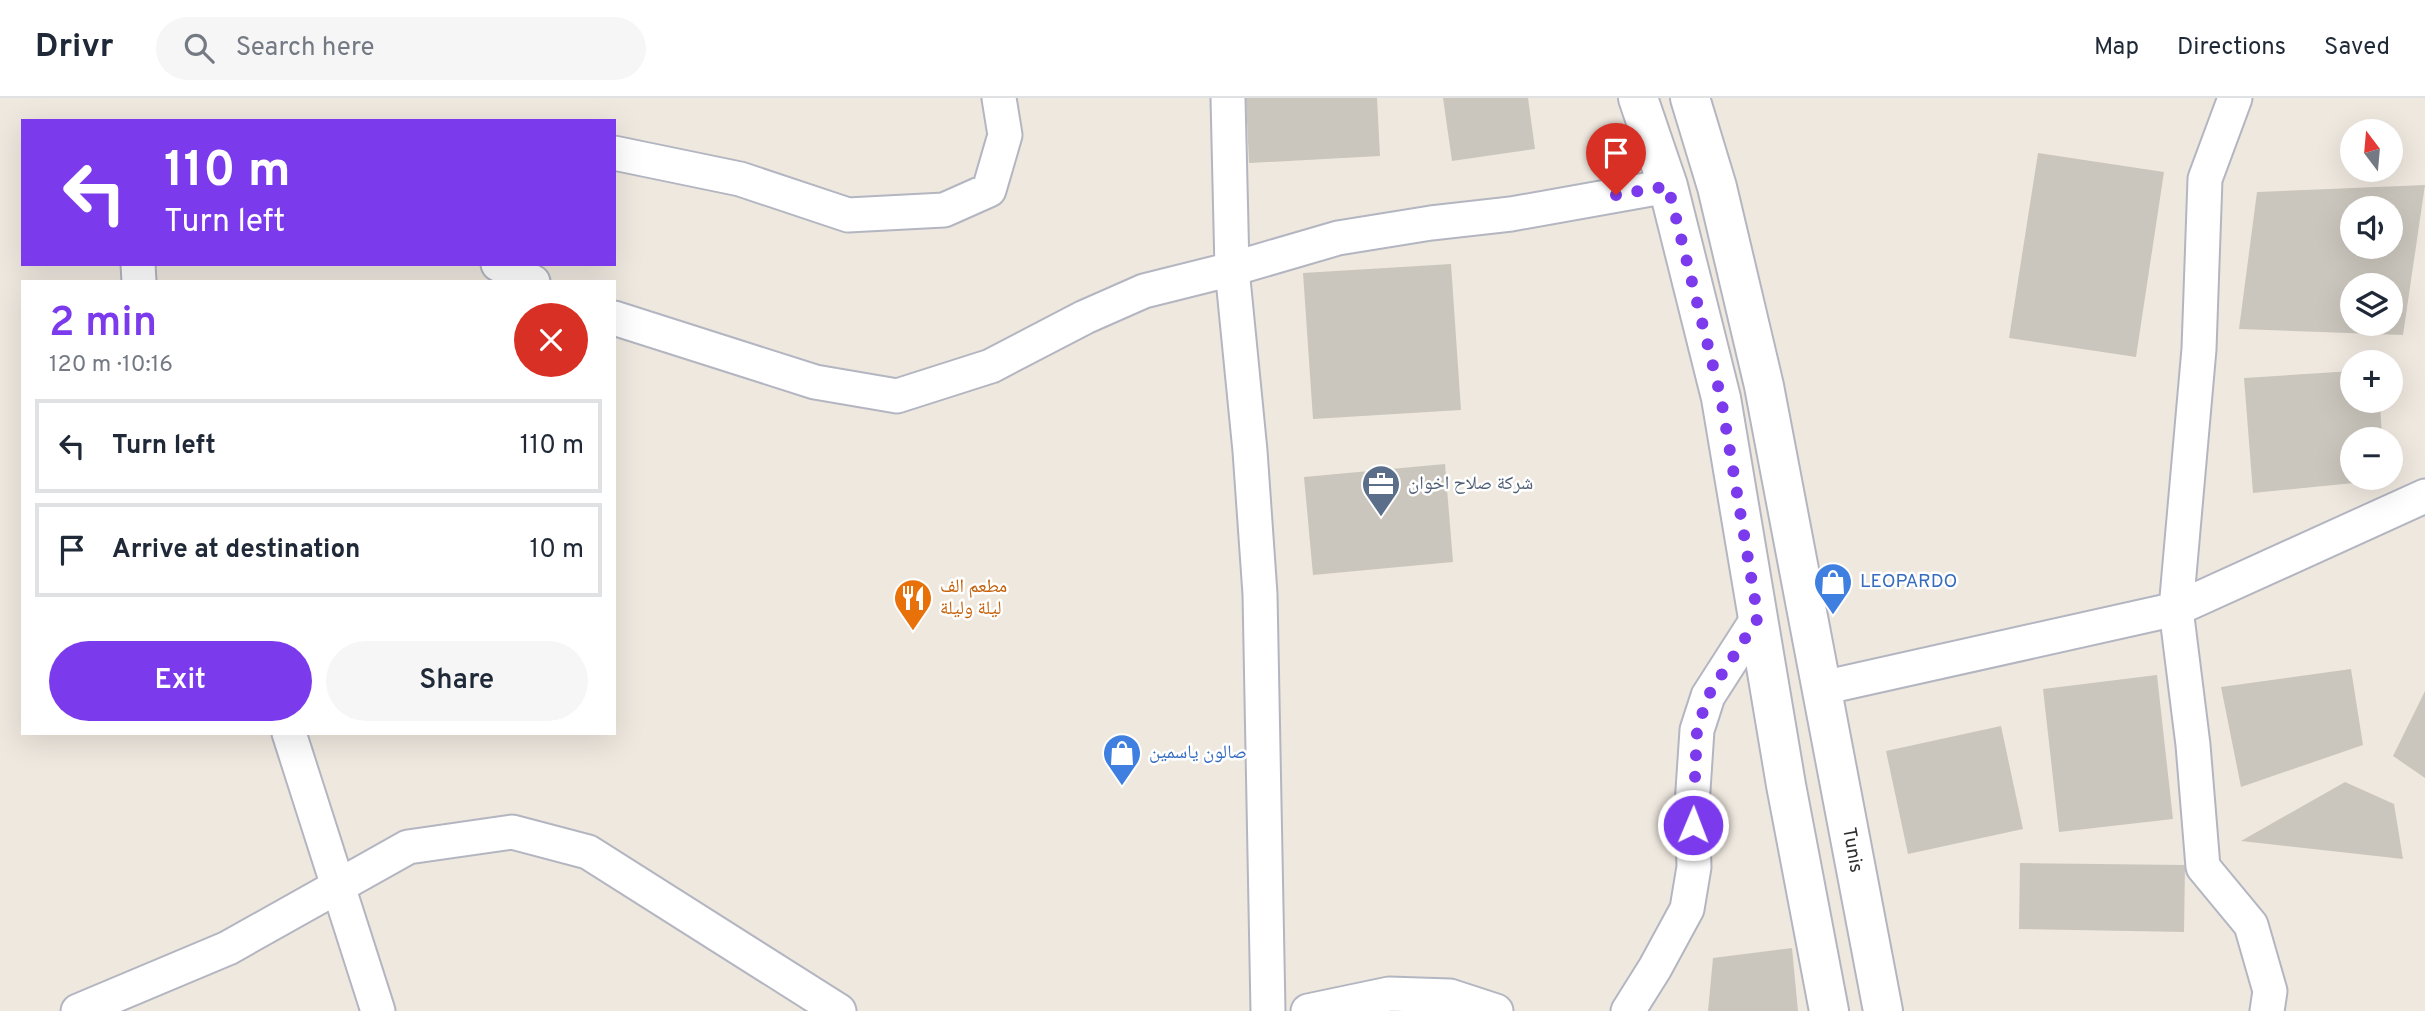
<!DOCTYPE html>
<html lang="en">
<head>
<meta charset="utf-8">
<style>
  :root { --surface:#fff; --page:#f6f6f7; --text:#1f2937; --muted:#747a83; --line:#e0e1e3; --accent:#7c3aed }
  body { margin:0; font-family:Overpass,"Noto Naskh Arabic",sans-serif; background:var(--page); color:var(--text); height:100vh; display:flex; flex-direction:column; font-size:26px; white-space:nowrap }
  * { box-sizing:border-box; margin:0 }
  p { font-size:23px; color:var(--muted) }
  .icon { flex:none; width:38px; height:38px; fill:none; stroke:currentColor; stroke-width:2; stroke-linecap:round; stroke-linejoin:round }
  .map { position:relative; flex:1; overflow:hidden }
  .drawer { position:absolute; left:21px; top:182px; width:595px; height:455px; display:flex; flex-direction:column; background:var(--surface); border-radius:0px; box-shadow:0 7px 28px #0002 }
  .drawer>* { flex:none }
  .top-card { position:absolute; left:21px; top:21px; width:595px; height:147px; border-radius:0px; box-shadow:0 7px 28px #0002; background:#7c3aed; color:#fff; overflow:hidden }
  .needle { width:46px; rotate:344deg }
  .controls { position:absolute; left:2340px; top:21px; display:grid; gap:14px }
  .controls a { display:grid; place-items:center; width:63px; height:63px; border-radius:50%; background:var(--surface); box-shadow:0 7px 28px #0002; font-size:35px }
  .pin { position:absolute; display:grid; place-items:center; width:60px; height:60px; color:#fff; margin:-72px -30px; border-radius:50% 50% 50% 0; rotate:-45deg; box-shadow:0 0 7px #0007 }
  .pin .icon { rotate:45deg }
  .me { position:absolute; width:77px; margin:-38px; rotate:1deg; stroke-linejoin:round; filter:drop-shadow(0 0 5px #0008) }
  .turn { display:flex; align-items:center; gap:24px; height:147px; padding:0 28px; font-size:32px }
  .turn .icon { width:91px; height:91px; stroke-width:2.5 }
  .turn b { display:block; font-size:49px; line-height:60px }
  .round { display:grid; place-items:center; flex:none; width:74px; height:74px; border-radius:37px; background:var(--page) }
  .summary { display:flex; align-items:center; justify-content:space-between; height:119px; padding:0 28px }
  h1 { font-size:42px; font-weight:600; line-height:52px; color:var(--accent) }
  .button { display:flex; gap:14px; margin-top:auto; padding:14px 28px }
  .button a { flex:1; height:80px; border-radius:42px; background:var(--accent); color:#fff; font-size:28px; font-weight:600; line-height:80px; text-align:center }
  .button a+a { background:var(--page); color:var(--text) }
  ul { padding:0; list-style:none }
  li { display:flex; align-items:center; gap:21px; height:94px; margin:0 14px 10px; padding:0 14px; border:4px solid var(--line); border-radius:0px }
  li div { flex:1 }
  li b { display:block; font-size:26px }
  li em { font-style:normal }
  header { display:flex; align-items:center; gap:42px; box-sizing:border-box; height:98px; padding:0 35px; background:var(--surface); border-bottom:2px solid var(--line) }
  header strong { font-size:33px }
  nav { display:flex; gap:38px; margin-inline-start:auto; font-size:24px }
  .search { width:490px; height:63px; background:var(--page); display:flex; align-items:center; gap:18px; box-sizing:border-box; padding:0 24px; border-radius:38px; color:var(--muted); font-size:26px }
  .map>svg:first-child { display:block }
</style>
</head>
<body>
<header>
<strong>Drivr</strong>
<div class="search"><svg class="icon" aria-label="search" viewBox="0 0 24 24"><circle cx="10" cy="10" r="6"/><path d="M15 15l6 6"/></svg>Search here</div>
<nav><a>Map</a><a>Directions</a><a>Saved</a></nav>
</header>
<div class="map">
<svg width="2425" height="913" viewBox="0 0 2425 913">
  <rect width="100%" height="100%" fill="#efe8df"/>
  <path fill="#cbc6bd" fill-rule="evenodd" d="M1246,0h131l3,58 -131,7z
    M1443,0h85l7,51 -83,12z
    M2038,55l126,19 -28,185 -127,-19z
    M2425,87l-22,150 -164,-6 18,-137zM2352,110h38v39h-38zM2352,187h38v39h-38z
    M1451,166l10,146 -148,9 -10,-146z
    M2352,273v30h28l2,38h-30v39h32v2l-131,13 -9,-115z
    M1445,366l8,98 -140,13 -9,-98z
    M2351,571l12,76 -122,42 -20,-100z
    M2157,577l16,144 -114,13 -16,-143z
    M2425,593v87l-32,-22z
    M2001,628l22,103 -115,25 -22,-103z
    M2345,684l49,22 9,55 -162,-18z
    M2020,765l165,2 -1,67 -165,-3z
    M1792,850l6,63h-90l5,-53z"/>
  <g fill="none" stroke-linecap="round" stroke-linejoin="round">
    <defs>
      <path id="minor" d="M1228,0l4,171 18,182 10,143 8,417
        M2235,0l-30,81 -6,170 -23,260 17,136 10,122 48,58 19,66 -3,20
        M614,55l126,26 108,36 96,-5 45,-20 16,-55 -6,-37
        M138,166l1,18
        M498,166l35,18
        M614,220l201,64 82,14 94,-30 94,-49 59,-26 88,-22 106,-31 93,-15 80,-9 157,-28
        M1822,590l354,-79 249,-113
        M289,635l89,278
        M78,913l150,-63 180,-101 104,-15 76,20 251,159
        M1308,913l81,-17 61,2 46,15
        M1628,913l27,-43 32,-59 7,-42 -2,-62 5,-75 11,-34 50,-78"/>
      <path id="secondary" d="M1638,0l30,88 53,212 65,387 43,226
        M1690,0l27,89 47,199 119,625"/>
    </defs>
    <use href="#minor" stroke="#b3b6c1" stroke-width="37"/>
    <use href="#secondary" stroke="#b3b6c1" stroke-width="42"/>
    <use href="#minor" stroke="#fff" stroke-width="33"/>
    <use href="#secondary" stroke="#fff" stroke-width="38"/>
  </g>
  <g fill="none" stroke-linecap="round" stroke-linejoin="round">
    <path stroke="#7c3aed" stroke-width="12" stroke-dasharray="0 21.6" d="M1616,97l52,-9 53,212 37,220 -50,78 -11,34 -4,95"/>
  </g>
  <defs>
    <symbol id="office-pin" viewBox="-11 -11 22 30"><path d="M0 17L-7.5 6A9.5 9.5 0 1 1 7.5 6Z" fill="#5c6f8a" stroke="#fff"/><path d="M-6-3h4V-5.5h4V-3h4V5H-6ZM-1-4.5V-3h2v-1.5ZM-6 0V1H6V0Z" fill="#fff"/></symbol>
    <symbol id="shop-pin" viewBox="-11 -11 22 30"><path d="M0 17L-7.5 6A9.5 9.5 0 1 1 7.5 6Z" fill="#3f7fe0" stroke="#fff"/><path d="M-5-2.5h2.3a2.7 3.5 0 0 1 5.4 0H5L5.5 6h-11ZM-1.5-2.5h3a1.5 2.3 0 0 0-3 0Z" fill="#fff"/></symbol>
    <symbol id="restaurant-pin" viewBox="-11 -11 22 30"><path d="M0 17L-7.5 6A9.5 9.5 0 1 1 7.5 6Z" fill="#e8710a" stroke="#fff"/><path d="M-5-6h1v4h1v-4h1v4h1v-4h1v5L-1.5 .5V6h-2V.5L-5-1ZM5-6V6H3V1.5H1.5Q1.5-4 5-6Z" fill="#fff"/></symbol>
  </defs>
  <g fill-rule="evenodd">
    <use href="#office-pin" x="1359" y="364" width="44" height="60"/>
    <use href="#shop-pin" x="1811" y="462" width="44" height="60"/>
    <use href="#restaurant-pin" x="891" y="478" width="44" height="60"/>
    <use href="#shop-pin" x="1100" y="633" width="44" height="60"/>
  </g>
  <g text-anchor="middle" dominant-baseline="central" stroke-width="5" stroke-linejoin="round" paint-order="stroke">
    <g font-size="19" fill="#4e5e75" stroke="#fff" text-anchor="start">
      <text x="1408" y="386">شركة صلاح اخوان</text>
    </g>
    <g font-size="19" fill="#366cbe" stroke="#fff" text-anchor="start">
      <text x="1860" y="484">LEOPARDO</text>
      <text x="1149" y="655">صالون ياسمين</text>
    </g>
    <g font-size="19" fill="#c56008" stroke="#fff" text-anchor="start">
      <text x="940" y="489">مطعم الف<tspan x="940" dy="22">ليلة وليلة</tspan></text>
    </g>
    <g font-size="19" fill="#2d2d2d" stroke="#fff">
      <text transform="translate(1852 752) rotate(80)">Tunis</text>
    </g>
  </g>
</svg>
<div class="controls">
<a><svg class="needle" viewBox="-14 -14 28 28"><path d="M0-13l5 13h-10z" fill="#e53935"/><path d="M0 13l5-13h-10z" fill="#747a83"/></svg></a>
<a><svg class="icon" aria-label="sound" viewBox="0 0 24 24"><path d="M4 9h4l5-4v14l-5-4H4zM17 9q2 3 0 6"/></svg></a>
<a><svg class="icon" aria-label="layers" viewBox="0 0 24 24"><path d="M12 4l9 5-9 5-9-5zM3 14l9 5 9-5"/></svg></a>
<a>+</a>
<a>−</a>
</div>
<div class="pin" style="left:1616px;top:97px;background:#d93025"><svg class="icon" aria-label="arrive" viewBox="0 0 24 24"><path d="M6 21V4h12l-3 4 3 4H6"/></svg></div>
<svg class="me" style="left:1693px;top:727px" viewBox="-20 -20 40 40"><circle r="17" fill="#7c3aed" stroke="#fff" stroke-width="3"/><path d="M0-11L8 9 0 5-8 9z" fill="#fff"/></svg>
<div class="top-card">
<div class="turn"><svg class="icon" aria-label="left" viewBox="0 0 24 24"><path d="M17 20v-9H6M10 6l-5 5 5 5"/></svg><div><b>110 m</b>Turn left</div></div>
</div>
<section class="drawer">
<div class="summary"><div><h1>2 min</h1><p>120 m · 10:16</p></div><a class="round" style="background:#d93025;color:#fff"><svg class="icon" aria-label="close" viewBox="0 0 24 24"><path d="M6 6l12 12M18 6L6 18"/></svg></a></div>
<ul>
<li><svg class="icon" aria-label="left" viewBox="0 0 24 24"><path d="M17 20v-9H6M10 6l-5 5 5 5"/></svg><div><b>Turn left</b></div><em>110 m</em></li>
<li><svg class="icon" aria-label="arrive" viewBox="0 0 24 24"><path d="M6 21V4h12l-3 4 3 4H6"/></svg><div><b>Arrive at destination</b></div><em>10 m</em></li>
</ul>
<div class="button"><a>Exit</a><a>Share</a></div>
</section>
</div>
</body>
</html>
